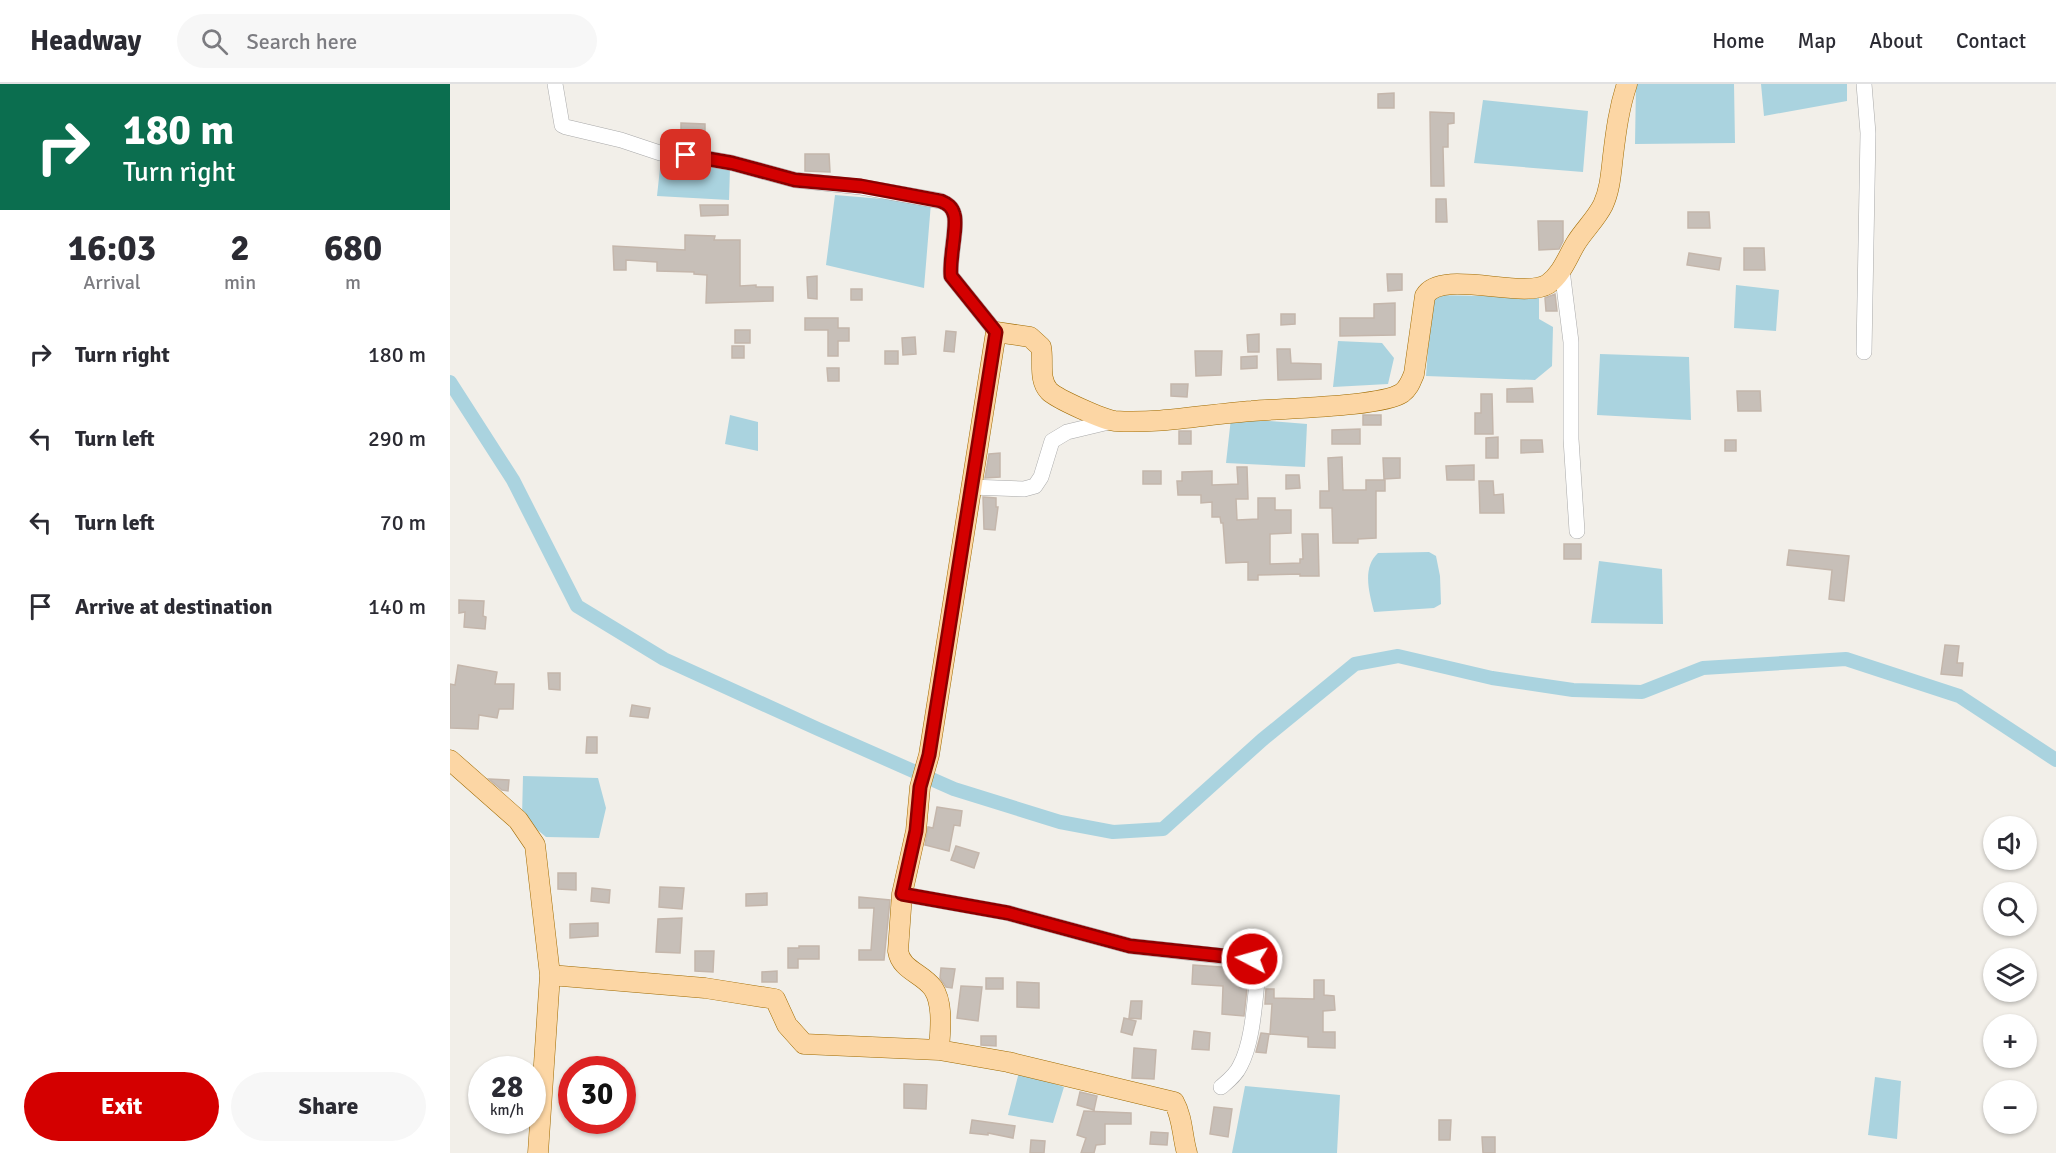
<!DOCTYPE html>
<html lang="en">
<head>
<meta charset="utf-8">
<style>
  :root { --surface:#fff; --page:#f7f7f7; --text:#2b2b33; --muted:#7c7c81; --line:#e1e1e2; --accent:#d40000 }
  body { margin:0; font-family:Signika,sans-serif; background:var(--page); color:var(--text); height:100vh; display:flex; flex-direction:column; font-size:22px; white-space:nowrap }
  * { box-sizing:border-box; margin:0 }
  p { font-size:20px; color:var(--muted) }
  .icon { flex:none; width:33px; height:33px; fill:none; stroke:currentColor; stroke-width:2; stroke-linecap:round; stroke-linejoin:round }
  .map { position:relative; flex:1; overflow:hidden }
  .drawer { display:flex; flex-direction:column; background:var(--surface); width:450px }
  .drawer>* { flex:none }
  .hud { background:#0b6e4f; color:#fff; overflow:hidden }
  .tools { position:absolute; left:1533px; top:732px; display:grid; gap:12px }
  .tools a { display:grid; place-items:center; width:54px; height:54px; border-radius:50%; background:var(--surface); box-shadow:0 2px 4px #0004; font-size:30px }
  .speed { position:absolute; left:18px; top:972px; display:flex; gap:12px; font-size:30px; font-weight:700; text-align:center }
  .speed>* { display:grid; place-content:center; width:78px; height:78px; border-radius:50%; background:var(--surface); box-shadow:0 2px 4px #0004; line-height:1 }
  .speed small { font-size:15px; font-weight:400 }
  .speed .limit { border:9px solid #d22; background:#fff; color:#111 }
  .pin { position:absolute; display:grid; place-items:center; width:51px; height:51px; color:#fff; margin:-26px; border-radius:12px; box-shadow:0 3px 9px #0006 }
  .me { position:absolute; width:66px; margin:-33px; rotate:276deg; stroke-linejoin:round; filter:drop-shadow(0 0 4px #0008) }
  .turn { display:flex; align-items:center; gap:21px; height:126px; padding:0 24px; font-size:27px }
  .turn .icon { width:78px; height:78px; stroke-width:2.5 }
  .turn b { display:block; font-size:42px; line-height:51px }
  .eta { display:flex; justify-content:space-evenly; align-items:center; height:102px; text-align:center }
  .eta b { font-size:36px; font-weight:700; line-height:42px }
  .button { display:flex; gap:12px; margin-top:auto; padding:12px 24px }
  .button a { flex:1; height:69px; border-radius:36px; background:var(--accent); color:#fff; font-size:24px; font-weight:700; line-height:69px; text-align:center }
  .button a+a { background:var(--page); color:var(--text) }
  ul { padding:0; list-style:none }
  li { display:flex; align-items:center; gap:18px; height:84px; padding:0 24px }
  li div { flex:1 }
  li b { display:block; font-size:22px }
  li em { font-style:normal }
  header { display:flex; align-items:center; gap:36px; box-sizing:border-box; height:84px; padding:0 30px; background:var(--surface); border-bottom:2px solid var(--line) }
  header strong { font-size:28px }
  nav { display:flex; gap:33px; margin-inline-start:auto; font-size:21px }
  .search { width:420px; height:54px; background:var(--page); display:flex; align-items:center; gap:15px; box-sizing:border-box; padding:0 21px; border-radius:33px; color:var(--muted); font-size:22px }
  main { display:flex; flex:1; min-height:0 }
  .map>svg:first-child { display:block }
</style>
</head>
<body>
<header>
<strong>Headway</strong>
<div class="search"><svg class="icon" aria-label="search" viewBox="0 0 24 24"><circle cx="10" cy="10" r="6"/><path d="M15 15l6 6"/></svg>Search here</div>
<nav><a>Home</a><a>Map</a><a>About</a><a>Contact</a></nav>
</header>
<main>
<section class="drawer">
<div class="hud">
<div class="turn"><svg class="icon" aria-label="right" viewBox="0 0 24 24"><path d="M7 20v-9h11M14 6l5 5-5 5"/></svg><div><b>180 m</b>Turn right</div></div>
</div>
<div class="eta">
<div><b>16:03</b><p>Arrival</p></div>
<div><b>2</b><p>min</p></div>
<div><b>680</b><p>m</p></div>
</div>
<ul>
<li><svg class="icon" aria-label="right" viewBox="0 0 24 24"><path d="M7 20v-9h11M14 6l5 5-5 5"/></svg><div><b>Turn right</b></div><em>180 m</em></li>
<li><svg class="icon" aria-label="left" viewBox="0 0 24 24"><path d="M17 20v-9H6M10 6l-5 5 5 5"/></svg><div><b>Turn left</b></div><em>290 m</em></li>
<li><svg class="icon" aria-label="left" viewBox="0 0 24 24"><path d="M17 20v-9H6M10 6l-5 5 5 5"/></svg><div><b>Turn left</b></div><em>70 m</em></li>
<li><svg class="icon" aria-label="arrive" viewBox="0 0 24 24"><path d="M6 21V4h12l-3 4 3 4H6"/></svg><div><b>Arrive at destination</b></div><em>140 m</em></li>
</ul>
<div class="button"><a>Exit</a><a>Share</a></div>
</section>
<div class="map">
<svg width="1606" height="1069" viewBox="0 0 1606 1069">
  <rect width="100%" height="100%" fill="#f2efe9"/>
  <path fill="#aad3df" d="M1186,0h98l1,59 -100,1z
    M1311,0h86v17l-83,15z
    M1033,16l105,11 -5,61 -109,-9z
    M211,75l69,9 -1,32 -72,-4z
    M385,111l96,8 -7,85 -98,-23z
    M1286,201l43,5 -3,41 -42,-3z
    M982,211l107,2v22l14,8 -1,39 -17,14 -109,-4z
    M888,257l44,2 12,15 -6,26 -55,3z
    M1150,270l89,3 2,63 -94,-5z
    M280,331l28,7v29l-33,-7z
    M781,334l76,6 -2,43 -79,-4z
    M979,468l7,4 4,20 1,28 -7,4 -60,4c-5,-20 -12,-44 4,-59z
    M1149,477l63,8 1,55 -72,-1z
    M73,692l75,2 8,30 -7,30 -53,-1 -24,-20z
    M569,988l45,15 -11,36 -45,-8z
    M1425,993l26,4 -4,58 -29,-4z
    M795,1002l95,9 -3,58h-105z"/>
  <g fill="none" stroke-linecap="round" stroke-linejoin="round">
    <path stroke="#aad3df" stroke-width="14" d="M0,298l63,98 64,126 87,53 154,70 136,60 106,33 53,10 50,-3 99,-89 93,-76 43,-8 94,22 81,12 69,2 61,-24 143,-9 113,37 97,64"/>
  </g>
  <path fill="#c7bfb8" stroke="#c4b6ab" stroke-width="1.5" d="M944,9v15h-16v-14z
    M980,28l24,1v10l-6,1v23h-5l1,39h-13z
    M231,39l24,1v10h-24z
    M355,70h24l1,18 -25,-1z
    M986,115h10l1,23h-11z
    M250,121h28v10l-27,1z
    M1238,128h21l1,16h-22z
    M1088,137h25v20l-4,8 -20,1z
    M235,151l30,1 -1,4h26v46l16,-1v2h17v14l-67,2 1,-28 -13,-1v-2l-37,-1v-9l-31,-2v10h-12l-1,-24 72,4z
    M1294,164h20l1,22h-21z
    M1239,169l32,5 -2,12 -32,-5z
    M937,190h15v16l-14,1z
    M367,192v23l-9,-1 -1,-21z
    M401,205h11v11h-11z
    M1105,210l2,17h-11l-1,-13z
    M945,219v32l-55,1v-18h34v-14z
    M831,230h14v10l-14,1z
    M355,234h33v10h11v13h-11v15h-10v-26h-23z
    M285,246h15v13h-15z
    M496,247l10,1 -2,20 -10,-1z
    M809,250v18h-11l-1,-17z
    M465,253l1,17 -13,1 -1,-17z
    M282,262h12v12h-12z
    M827,265h13l1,14 30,1v15l-43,1z
    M435,267h13v13h-13z
    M745,267h27l-1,24 -25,1z
    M807,272v12l-16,1v-12z
    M377,284h12v13h-11z
    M721,300h17l-1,13 -16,-1z
    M1082,304l1,14h-26v-13z
    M1287,307h23l1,20h-23z
    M1031,310h11l1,40h-18v-21h6z
    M913,331h18v10h-18z
    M910,345v15h-28v-14z
    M729,347h12v13h-12z
    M1048,353v21h-12v-20z
    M1071,356h21l1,12 -22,1z
    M1275,356h11v11h-11z
    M550,369v24l-15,1 4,-24z
    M892,373l1,33h23v-10h19v11h-9v47l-18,1v4h-25l-1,-35h-12v-17h9l-1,-33z
    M933,374h17v20l-16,1z
    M1024,381v15h-27l-1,-14z
    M787,383h10l1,32h-12l1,21 21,-1v-21h17v12h16v23l-21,1v30l30,-1v-4h3l-1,-25h16l1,42h-19v-2l-42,1v5h-10v-18l-22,1 -3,-40h-2l-1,-6h-8v-15l-11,1v-8h-23l-1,-14h5v-9l30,-1v14l26,-1z
    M693,387h18v13h-18z
    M836,391h13l1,13 -14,1z
    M1029,397h14l1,14 9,-1 1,19h-24z
    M533,413l13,1v9h2l-3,23 -11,-1z
    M1114,460h17v15h-17z
    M1339,466l60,6 -5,45 -15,-2 3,-29 -45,-5z
    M9,516l25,1 -1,15 3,1 -1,12 -21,-2 1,-15 -6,1z
    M1495,561l14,1 -2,17h6l-1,13 -21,-2z
    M8,581l39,7 -2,12h19l-1,25h-14l-2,9 -18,-3 -1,14 -28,-1v-44l5,1z
    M98,589h12v17l-11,-1z
    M182,621l18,3 -2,10 -18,-2z
    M137,653h10v16h-11z
    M39,695l20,1 -1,11 -6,-1z
    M487,723l25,4 -2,15 -6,-1 -5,26 -24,-6 3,-18 5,1z
    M506,762l23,7 -5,15 -23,-8z
    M108,789h18v17l-18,-1z
    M210,803l24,1 -2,21 -23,-2z
    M142,804l18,2 -1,13 -18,-2z
    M317,809v12l-21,1v-12z
    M409,813l31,3 -6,60h-25v-10h12l3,-42h-15z
    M232,834l-2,35 -24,-1 2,-33z
    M148,839v13l-28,2v-14z
    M349,862h20v13h-21v9h-10v-20h11z
    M245,867h19l-1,21 -18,-1z
    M743,881l56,4 -5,47 -22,-2 1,-28 -31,-2z
    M491,884l14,1 -3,19 -6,-1 -6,-9z
    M327,887v11h-15v-10z
    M536,894h17v11h-17z
    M864,896h10v15l10,1 1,14 -12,1v21h12v16l-27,-1v-10l-38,-3 2,-30h-7l1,-15h8v9l40,1z
    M567,898l22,1v25l-22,-1z
    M511,902l21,1 -4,34 -21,-3z
    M681,917h11l-1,18 -12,-1z
    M674,934l12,3 -4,14 -11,-3z
    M744,947l16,2 -1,17 -17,-1z
    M811,949l8,1 -3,19 -10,-1z
    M531,952h15v10l-15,-1z
    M684,964l22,2 -2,29 -22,-1z
    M454,1000l23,1 -1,24 -22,-1z
    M630,1008l17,4 -3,14 -17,-5z
    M764,1023l18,2 -4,28 -18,-3z
    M634,1027l47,2v11h-26v20l-9,1 -2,8h-13l5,-15 -9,-3z
    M522,1036l43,6 -2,12 -25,-5v2l-18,-2z
    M989,1036h12l-1,20h-11z
    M701,1048l17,1 -1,12 -17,-1z
    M1032,1053h13v16h-12z
    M581,1056l14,1 -1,12h-14z"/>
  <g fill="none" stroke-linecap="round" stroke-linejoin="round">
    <defs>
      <path id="minor" d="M105,0l7,41 4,2 55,13 39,13 26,2 46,8 63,17 66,7 80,14c7,3 11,6 13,13 4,11 -5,45 -3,62l45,56
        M1112,186l9,72v97l6,92
        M1414,268l4,-219 -4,-49
        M520,403l54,2 11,-3 6,-9 11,-36 15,-9 46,-11
        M452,810l106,19 122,33 127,14 2,4c-4,29 -5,77 -19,102 -4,9 -12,15 -19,21"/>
      <path id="major" d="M0,676l68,60 17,25 15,130 -12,178
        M100,891l155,13 70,11 12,26 17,19 135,6 69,12 166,40c9,16 8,34 13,51
        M489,966c1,-18 5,-46 -6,-62 -11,-15 -32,-18 -35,-37l4,-57 14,-63 4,-44 9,-32 67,-423 34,5 11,10c3,14 -3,32 8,44 8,8 55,29 66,30 47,3 92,-7 137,-10 31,-3 129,-4 150,-18 7,-5 9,-12 12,-19l11,-78c16,-28 98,4 123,-12 14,-10 20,-28 28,-41 8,-13 20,-24 27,-38 7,-15 8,-32 10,-49 3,-25 6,-48 14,-72"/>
    </defs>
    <use href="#minor" stroke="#a9a9a9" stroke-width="16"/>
    <use href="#major" stroke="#a06b00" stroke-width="21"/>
    <use href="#minor" stroke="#fff" stroke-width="15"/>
    <use href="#major" stroke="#fcd6a4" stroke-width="20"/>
  </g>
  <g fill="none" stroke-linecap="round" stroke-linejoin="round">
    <defs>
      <path id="route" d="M236,71l46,8 63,17 66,6 80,15c7,3 11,6 13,13 4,11 -5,46 -3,62l45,56 -67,423 -9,32 -4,44 -14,63 106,19 122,33 122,13"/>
    </defs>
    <use href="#route" stroke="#8a0000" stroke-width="15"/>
    <use href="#route" stroke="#d40000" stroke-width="10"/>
  </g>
</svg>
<div class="tools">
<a><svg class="icon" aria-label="sound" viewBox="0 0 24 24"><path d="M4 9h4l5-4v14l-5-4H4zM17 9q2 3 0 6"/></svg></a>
<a><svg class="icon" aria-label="search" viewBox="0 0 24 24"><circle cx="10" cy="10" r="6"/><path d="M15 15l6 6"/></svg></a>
<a><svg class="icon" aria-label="layers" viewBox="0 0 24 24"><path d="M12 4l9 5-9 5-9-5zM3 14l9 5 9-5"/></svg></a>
<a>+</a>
<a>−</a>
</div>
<div class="speed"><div>28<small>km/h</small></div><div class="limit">30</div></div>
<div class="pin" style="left:236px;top:71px;background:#d93025"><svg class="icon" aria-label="arrive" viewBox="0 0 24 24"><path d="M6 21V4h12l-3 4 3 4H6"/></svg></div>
<svg class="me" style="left:802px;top:875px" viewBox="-20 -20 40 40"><circle r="17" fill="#d40000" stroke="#fff" stroke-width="3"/><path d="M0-11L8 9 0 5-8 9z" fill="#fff"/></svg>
</div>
</main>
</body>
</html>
